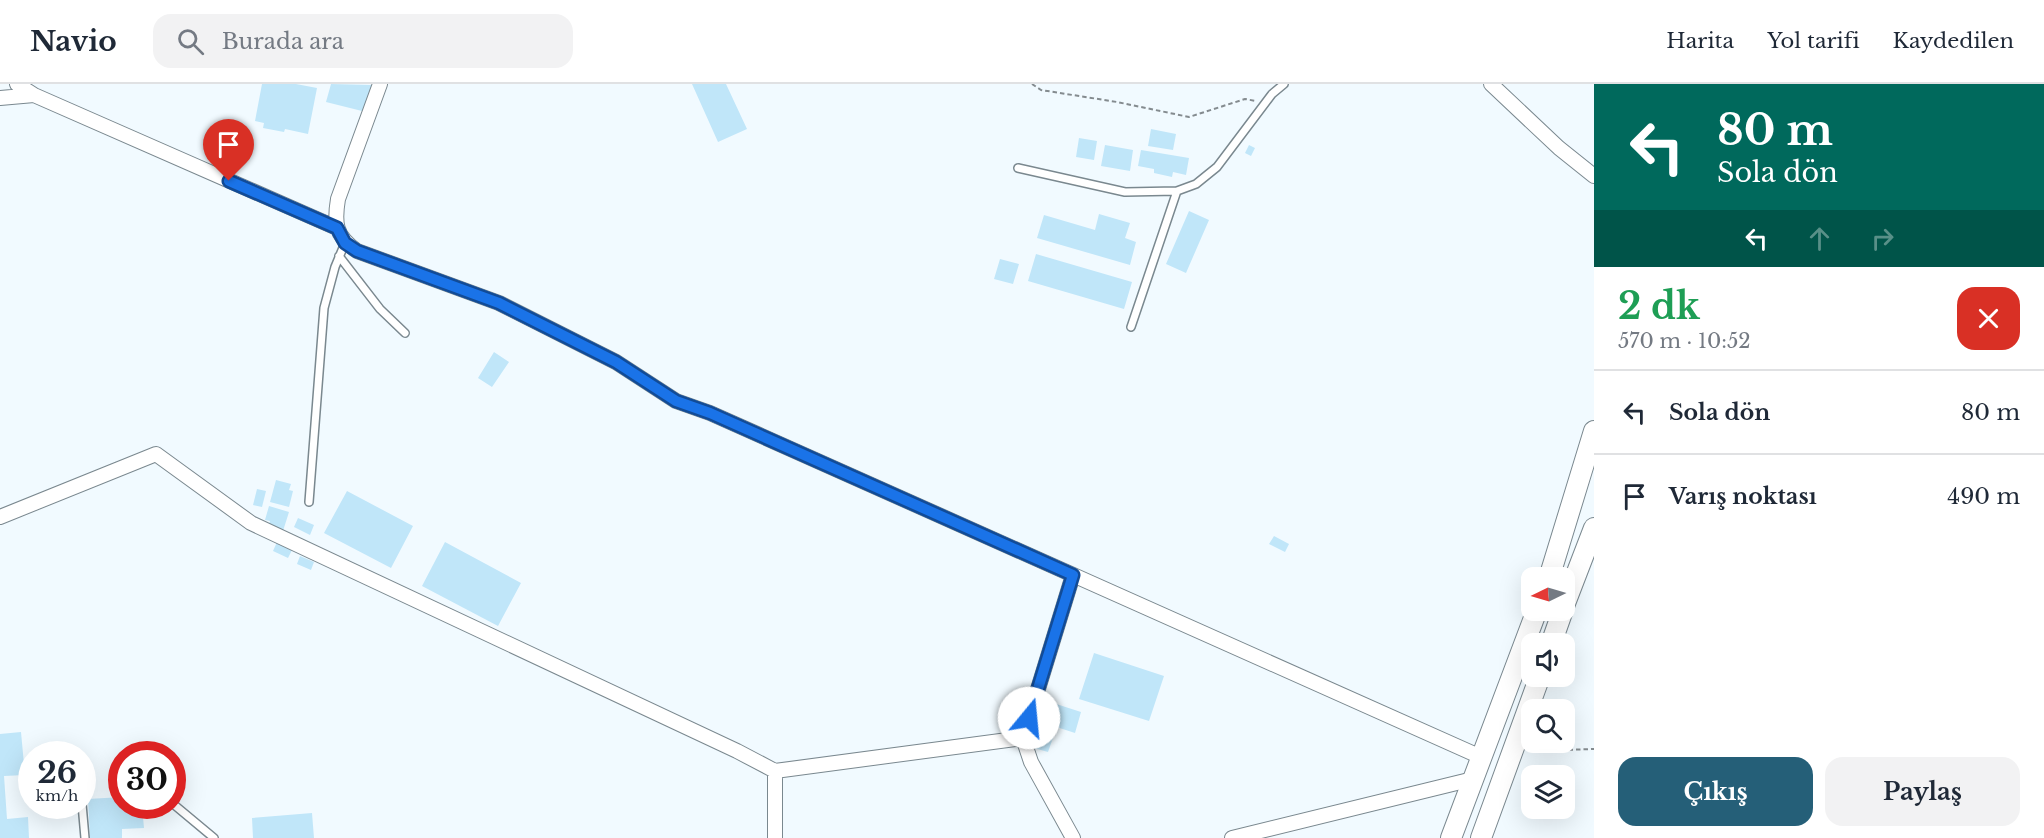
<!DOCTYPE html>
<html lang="tr">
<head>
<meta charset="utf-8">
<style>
  :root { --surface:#fff; --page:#f2f2f3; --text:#1f2937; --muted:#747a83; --line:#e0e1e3; --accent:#255f78 }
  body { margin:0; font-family:"Libre Baskerville",serif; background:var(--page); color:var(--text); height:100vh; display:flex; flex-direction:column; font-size:22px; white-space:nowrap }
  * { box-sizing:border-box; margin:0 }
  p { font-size:20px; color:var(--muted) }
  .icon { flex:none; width:33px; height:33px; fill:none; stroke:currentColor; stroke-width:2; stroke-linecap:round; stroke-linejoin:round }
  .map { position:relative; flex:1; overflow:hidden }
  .panel { display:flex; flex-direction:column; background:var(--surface); width:450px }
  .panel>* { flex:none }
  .guide { background:#00695c; color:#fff; overflow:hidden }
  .needle { width:39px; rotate:265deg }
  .buttons { position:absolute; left:1521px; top:483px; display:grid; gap:12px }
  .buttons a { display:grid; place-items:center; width:54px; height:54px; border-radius:12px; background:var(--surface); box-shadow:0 6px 24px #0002; font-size:30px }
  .speed { position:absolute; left:18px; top:657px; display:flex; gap:12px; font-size:30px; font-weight:700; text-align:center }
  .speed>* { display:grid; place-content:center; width:78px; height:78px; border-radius:50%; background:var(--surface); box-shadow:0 6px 24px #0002; line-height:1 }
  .speed small { font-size:15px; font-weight:400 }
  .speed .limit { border:9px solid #d22; background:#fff; color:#111 }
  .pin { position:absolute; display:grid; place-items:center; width:51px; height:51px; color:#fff; margin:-62px -26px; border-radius:50% 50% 50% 0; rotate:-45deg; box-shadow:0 0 6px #0007 }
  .pin .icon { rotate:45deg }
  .me { position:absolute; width:66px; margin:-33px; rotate:17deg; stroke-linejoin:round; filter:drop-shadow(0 0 4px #0008) }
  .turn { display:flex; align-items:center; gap:21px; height:126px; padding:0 24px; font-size:27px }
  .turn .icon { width:78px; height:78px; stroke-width:2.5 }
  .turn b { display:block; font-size:42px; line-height:51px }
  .lanes { display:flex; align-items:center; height:57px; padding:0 24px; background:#0003; justify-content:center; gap:30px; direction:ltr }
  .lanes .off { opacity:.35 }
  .round { display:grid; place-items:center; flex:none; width:63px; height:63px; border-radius:18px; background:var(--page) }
  .overview { display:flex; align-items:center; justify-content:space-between; height:102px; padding:0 24px }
  h1 { font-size:36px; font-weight:800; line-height:45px; color:#1e9e55 }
  .button { display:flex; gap:12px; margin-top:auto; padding:12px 24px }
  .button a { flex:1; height:69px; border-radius:18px; background:var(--accent); color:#fff; font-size:24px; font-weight:800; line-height:69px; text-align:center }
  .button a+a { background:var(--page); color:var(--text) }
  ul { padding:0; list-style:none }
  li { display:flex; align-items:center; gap:18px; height:84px; padding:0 24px; border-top:2px solid var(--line) }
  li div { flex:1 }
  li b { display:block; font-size:22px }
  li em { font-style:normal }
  header { display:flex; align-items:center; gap:36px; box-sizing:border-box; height:84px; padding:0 30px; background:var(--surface); border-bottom:2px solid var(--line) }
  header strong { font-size:28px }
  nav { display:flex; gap:33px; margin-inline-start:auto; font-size:21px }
  .search { width:420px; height:54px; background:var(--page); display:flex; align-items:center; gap:15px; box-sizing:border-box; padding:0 21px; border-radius:18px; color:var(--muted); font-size:22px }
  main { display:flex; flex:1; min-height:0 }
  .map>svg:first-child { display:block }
</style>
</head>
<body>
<header>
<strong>Navio</strong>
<div class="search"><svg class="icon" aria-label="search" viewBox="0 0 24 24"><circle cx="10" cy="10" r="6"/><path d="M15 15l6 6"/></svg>Burada ara</div>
<nav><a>Harita</a><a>Yol tarifi</a><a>Kaydedilen</a></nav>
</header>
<main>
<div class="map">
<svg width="1594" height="754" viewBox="0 0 1594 754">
  <rect width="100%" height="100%" fill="#f1faff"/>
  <path fill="#c0e6f9" d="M262,0h34l21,4 -9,46 -23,-5 -1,3 -21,-4 1,-5 -9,-2z
    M331,0l41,1 -6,27 -40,-10z
    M692,0h34l21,45 -29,13z
    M1151,45l25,5 -3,16 -25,-4z
    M1079,54l18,3 -3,19 -18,-3z
    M1105,61l28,5 -3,21 -29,-5z
    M1249,61l6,3 -4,8 -6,-3z
    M1141,66l48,8 -3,17 -13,-3 -1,5 -18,-4v-4l-16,-3z
    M1189,127l20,9 -23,53 -20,-9z
    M1099,130l31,9 -5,15 11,4 -6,23 -93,-27 7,-23 51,15z
    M1036,170l96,28 -8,27 -96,-28z
    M1000,175l19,5 -6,20 -19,-5z
    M494,268l15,10 -17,25 -14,-9z
    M276,396l15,4 -2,6 4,1 -4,16 -19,-5z
    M257,405l9,2 -4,16 -9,-2z
    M347,407l66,35 -22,42 -67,-35z
    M269,422l20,6 -6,19 -15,-4 2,-6 -5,-1z
    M298,434l16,7 -4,10 -16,-8z
    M1274,452l15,8 -4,8 -16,-8z
    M277,458l15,8 -4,8 -15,-7z
    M445,458l76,41 -23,43 -76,-40z
    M300,472l14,6 -3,8 -14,-6z
    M1094,569l70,23 -15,45 -70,-22z
    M1047,617l34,11 -6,21 -34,-11z
    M1040,647l14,4 -6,17 -14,-4z
    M21,648l4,43 -21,1 3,43 21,-2 1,21h-29v-104z
    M122,713v9h20l2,22 -22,1v9h-32l-2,-39z
    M312,729l2,25h-61l-1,-20z"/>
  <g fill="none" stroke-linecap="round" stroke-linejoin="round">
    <defs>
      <path id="lane" d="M1018,84l107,24 52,-1 19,-7 21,-17 55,-73 12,-10
        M339,172l41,53 25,24
        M1131,243l46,-136
        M309,418l15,-194 11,-41 10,-24
        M172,719l42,35
        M82,720l3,34"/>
      <path id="street" d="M17,0l17,11 303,133
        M380,0l-42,115c-4,24 -3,37 19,52l142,52 117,59 60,39 34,12 771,344
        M1491,0l68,64 35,28
        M0,14l34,-3
        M0,433l156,-63 95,69 486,228 38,20 248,-33
        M1073,491l-50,163 8,24 42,76
        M775,754v-67
        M1232,754l241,-59"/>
      <path id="secondary" d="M1549,494l45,-147
        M1564,522l30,-78
        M1551,560l12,-34
        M1451,754l86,-228
        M1481,754l59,-162"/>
    </defs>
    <use href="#lane" stroke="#7a888f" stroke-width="10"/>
    <use href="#street" stroke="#7a888f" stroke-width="16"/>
    <use href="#secondary" stroke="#7a888f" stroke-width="22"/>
    <path stroke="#848b8f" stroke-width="2" stroke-dasharray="4.5 3" stroke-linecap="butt" d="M1032,0l9,6 76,12 72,15 56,-18 11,2
      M1531,667l63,-2"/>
    <use href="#lane" stroke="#fff" stroke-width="7"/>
    <use href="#street" stroke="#fff" stroke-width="14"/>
    <use href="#secondary" stroke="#fff" stroke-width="20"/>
  </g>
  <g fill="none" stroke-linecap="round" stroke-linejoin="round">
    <defs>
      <path id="route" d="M229,97l108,47 8,15 12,8 142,52 117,59 60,39 34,12 363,162 -44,143"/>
    </defs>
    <use href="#route" stroke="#114b97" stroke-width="15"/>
    <use href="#route" stroke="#1a73e8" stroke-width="10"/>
  </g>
</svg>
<div class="buttons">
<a><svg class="needle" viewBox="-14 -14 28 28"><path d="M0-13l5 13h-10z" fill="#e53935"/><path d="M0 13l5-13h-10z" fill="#747a83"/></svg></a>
<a><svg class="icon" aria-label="sound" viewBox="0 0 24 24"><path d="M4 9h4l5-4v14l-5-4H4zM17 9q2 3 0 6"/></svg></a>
<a><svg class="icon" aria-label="search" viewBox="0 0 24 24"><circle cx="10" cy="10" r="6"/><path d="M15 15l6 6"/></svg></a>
<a><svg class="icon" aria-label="layers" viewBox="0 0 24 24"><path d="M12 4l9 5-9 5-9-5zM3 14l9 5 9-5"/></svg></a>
</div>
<div class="speed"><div>26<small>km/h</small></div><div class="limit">30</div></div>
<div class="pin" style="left:229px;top:97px;background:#d93025"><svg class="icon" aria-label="arrive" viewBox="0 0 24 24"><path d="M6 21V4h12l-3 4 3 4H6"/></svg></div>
<svg class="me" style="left:1029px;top:634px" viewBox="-20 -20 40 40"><circle r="19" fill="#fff"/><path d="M0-13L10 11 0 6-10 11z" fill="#1a73e8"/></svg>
</div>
<section class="panel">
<div class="guide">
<div class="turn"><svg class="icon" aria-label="left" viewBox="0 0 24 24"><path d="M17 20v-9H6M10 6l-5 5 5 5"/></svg><div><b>80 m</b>Sola dön</div></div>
<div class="lanes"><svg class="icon" aria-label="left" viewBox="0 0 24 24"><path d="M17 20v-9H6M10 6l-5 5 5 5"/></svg><svg class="icon off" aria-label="ahead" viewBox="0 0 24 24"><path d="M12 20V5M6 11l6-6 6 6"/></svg><svg class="icon off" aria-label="right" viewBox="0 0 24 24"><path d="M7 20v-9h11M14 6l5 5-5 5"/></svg></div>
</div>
<div class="overview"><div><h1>2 dk</h1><p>570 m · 10:52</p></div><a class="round" style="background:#d93025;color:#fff"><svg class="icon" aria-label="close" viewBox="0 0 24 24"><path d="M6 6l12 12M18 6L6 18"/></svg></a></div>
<ul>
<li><svg class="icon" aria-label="left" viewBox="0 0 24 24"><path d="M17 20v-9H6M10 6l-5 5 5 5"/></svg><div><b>Sola dön</b></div><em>80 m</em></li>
<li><svg class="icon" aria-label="arrive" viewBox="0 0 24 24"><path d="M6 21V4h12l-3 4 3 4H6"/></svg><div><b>Varış noktası</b></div><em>490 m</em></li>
</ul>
<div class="button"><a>Çıkış</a><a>Paylaş</a></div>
</section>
</main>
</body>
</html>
